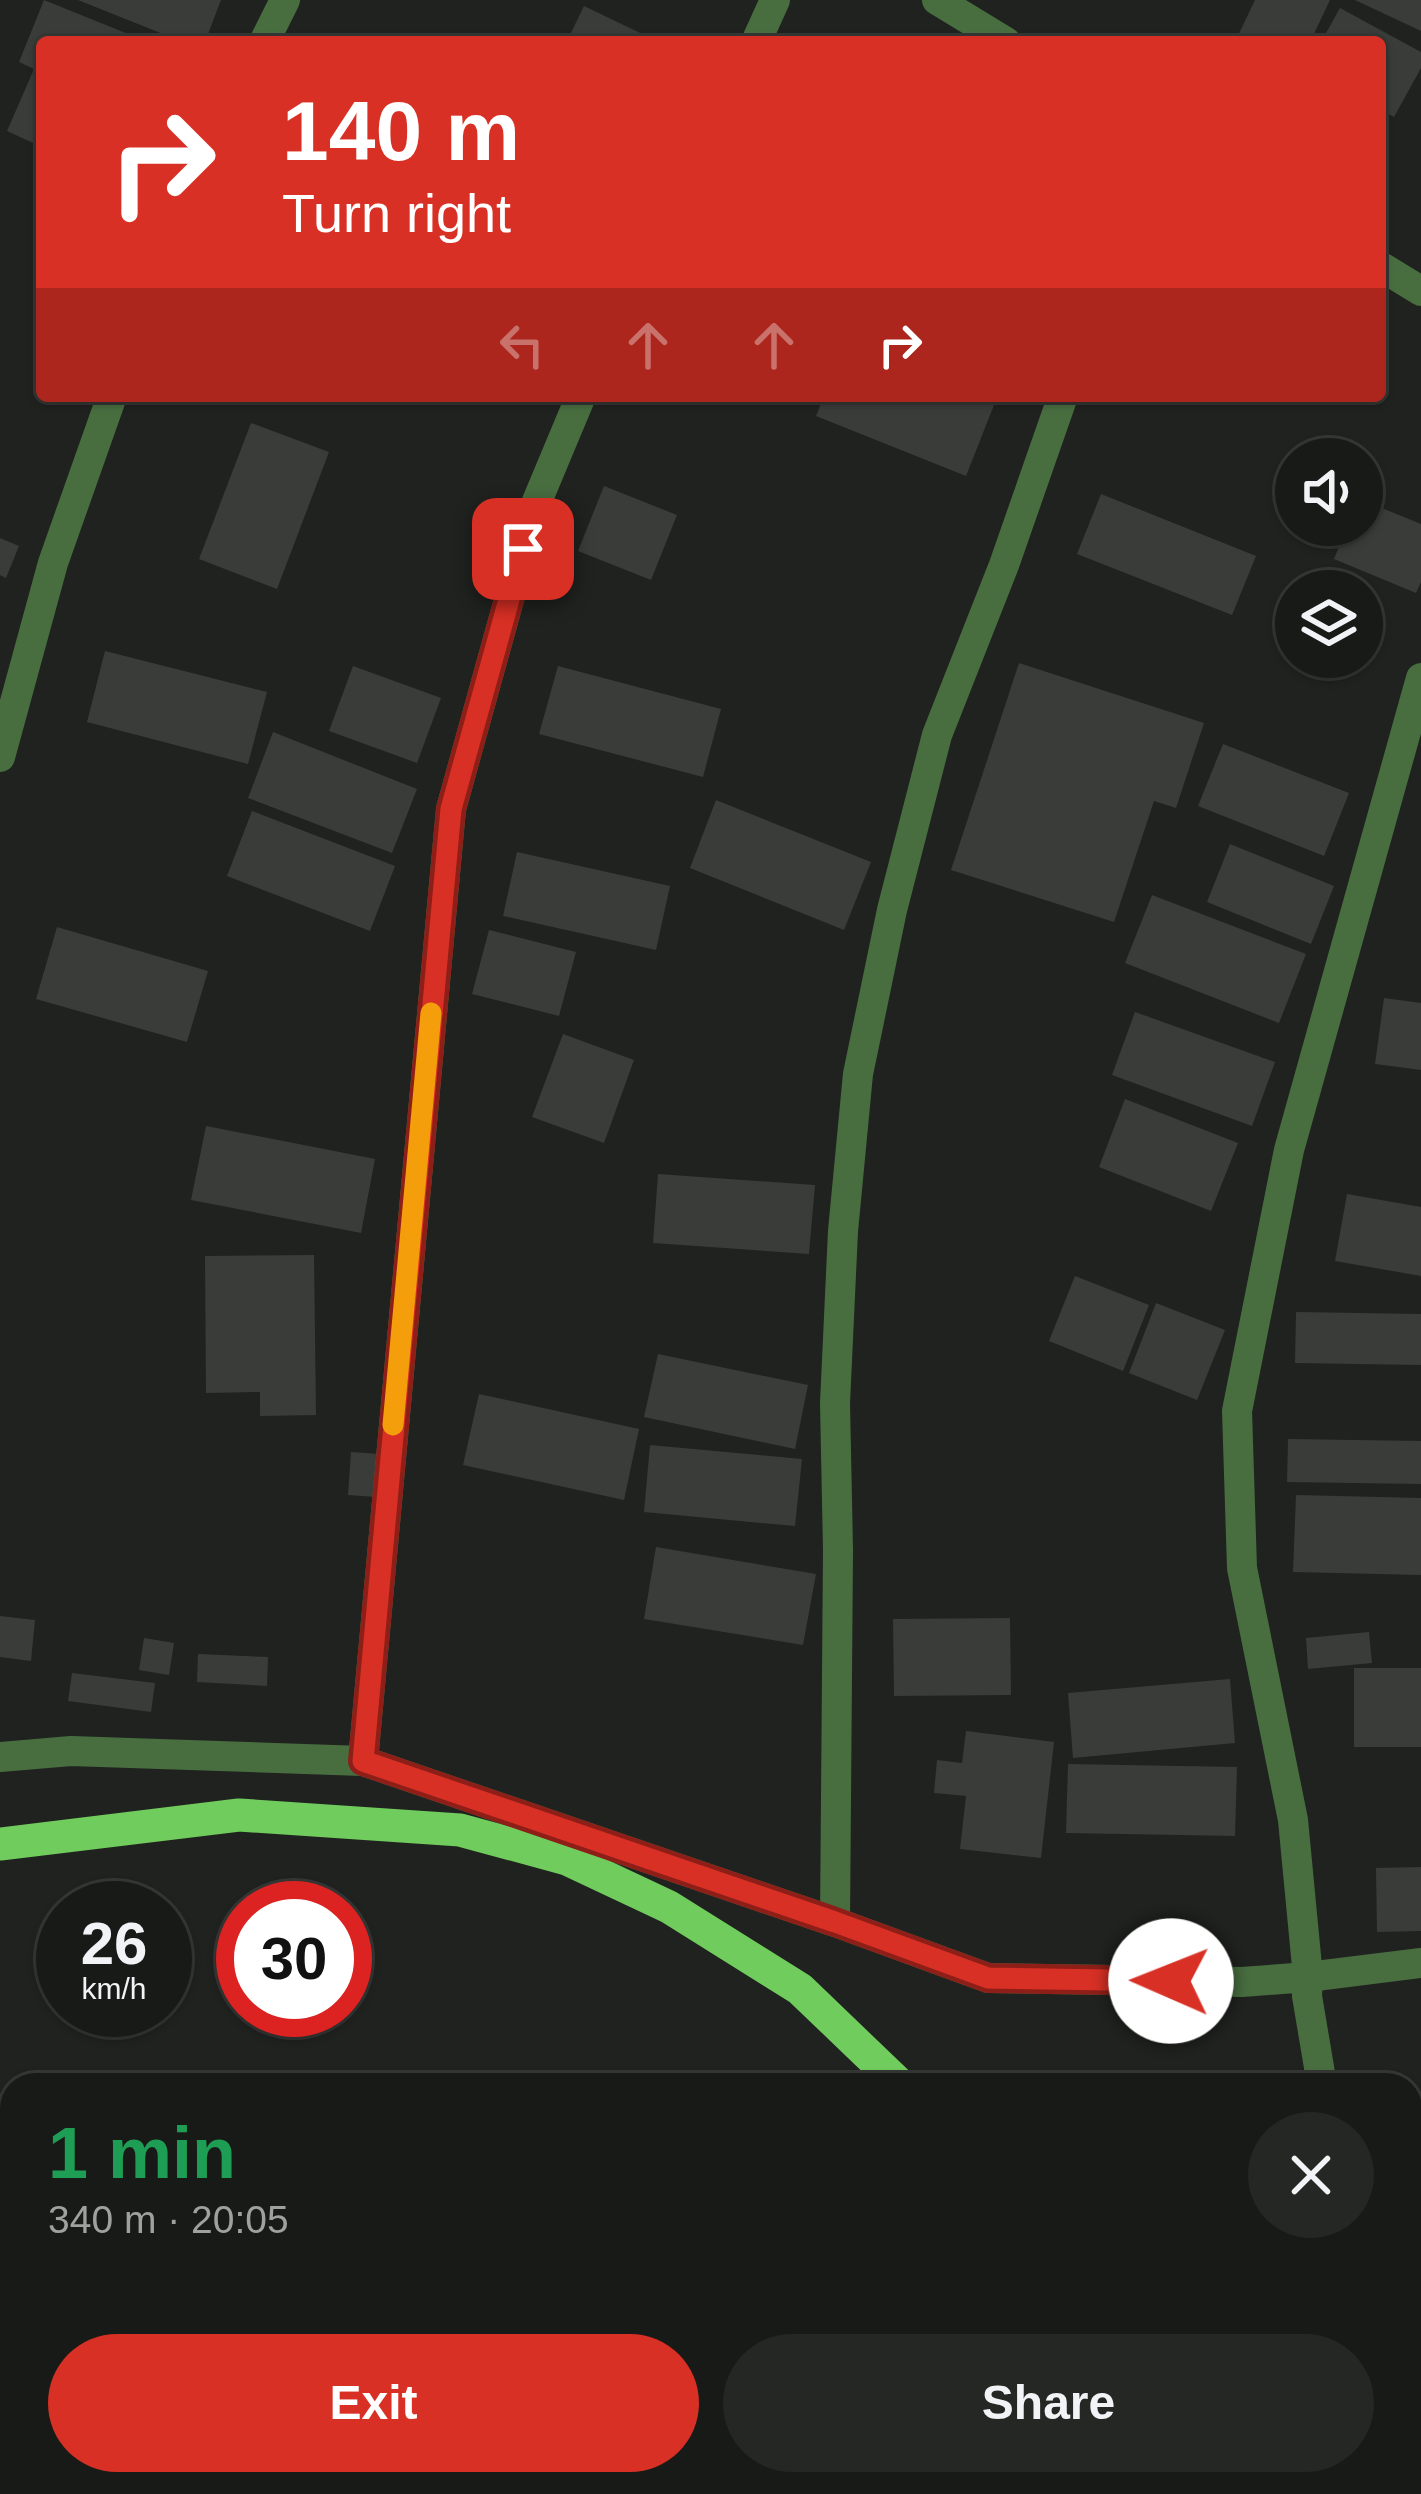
<!DOCTYPE html>
<html lang="en">
<head>
<meta charset="utf-8">
<style>
  :root { --surface:#181a17; --page:#252724; --text:#f1f3f6; --muted:#9fa1a1; --line:#363836; --accent:#d93025 }
  body { margin:0; font-family:Helvetica,sans-serif; background:var(--page); color:var(--text); height:100vh; display:flex; flex-direction:column; font-size:45px; white-space:nowrap }
  * { box-sizing:border-box; margin:0 }
  p { font-size:39px; color:var(--muted) }
  .icon { flex:none; width:66px; height:66px; fill:none; stroke:currentColor; stroke-width:2; stroke-linecap:round; stroke-linejoin:round }
  .map { position:relative; flex:1; overflow:hidden }
  .panel { position:absolute; left:0px; top:2073px; width:1422px; height:423px; display:flex; flex-direction:column; background:var(--surface); border-radius:36px 36px 0 0; box-shadow:0 3px 9px #0004,0 0 0 3px var(--line) }
  .panel>* { flex:none }
  .banner { position:absolute; left:36px; top:36px; width:1350px; height:366px; border-radius:12px; box-shadow:0 3px 9px #0004,0 0 0 3px var(--line); background:#d93025; color:#fff; overflow:hidden }
  .tools { position:absolute; left:1275px; top:438px; display:grid; gap:24px }
  .tools a { display:grid; place-items:center; width:108px; height:108px; border-radius:50%; background:var(--surface); box-shadow:0 3px 9px #0004,0 0 0 3px var(--line); font-size:60px }
  .speed { position:absolute; left:36px; top:1881px; display:flex; gap:24px; font-size:60px; font-weight:700; text-align:center }
  .speed>* { display:grid; place-content:center; width:156px; height:156px; border-radius:50%; background:var(--surface); box-shadow:0 3px 9px #0004,0 0 0 3px var(--line); line-height:1 }
  .speed small { font-size:30px; font-weight:400 }
  .speed .limit { border:18px solid #d22; background:#fff; color:#111 }
  .pin { position:absolute; display:grid; place-items:center; width:102px; height:102px; color:#fff; margin:-51px; border-radius:24px; box-shadow:0 6px 18px #0006 }
  .me { position:absolute; width:132px; margin:-66px; rotate:271deg; stroke-linejoin:round; filter:drop-shadow(0 0 9px #0008) }
  .turn { display:flex; align-items:center; gap:42px; height:252px; padding:0 48px; font-size:54px }
  .turn .icon { width:156px; height:156px; stroke-width:2.5 }
  .turn b { display:block; font-size:84px; line-height:102px }
  .lanes { display:flex; align-items:center; height:114px; padding:0 48px; background:#0003; justify-content:center; gap:60px; direction:ltr }
  .lanes .off { opacity:.35 }
  .round { display:grid; place-items:center; flex:none; width:126px; height:126px; border-radius:63px; background:var(--page) }
  .summary { display:flex; align-items:center; justify-content:space-between; height:204px; padding:0 48px }
  h1 { font-size:72px; font-weight:700; line-height:90px; color:#1e9e55 }
  .primary-button { display:flex; gap:24px; margin-top:auto; padding:24px 48px }
  .primary-button a { flex:1; height:138px; border-radius:72px; background:var(--accent); color:#fff; font-size:48px; font-weight:700; line-height:138px; text-align:center }
  .primary-button a+a { background:var(--page); color:var(--text) }
  .map>svg:first-child { display:block }
</style>
</head>
<body>
<div class="map">
<svg width="1421" height="2494" viewBox="0 0 1421 2494">
  <rect width="100%" height="100%" fill="#20221f"/>
  <path fill="#3a3c39" d="M44,0l104,42h-106v105l-35,-16 27,-62 -15,-7z
    M78,0h143l-16,42h-22z
    M1255,0h75l-20,42h-75z
    M1355,0h66v31z
    M584,6l75,36h-84l-7,-3z
    M1340,8l81,44v16l-27,49 -14,-8v-67h-59z
    M824,396h162l10,4 -30,76 -150,-60z
    M251,423l78,29 -52,137 -78,-30z
    M604,486l73,29 -26,65 -73,-29z
    M1101,494l155,62 -24,59 -155,-61z
    M1362,500l59,24v58l-5,11 -82,-34 14,-34h14z
    M0,538l19,8 -13,32 -6,-3z
    M105,651l162,41 -19,72 -161,-42z
    M1019,663l185,60 -28,85 -22,-7 -40,121 -163,-52z
    M353,666l88,32 -24,65 -88,-32z
    M558,666l163,43 -18,68 -164,-43z
    M273,732l144,57 -25,64 -144,-55z
    M1223,744l126,49 -25,63 -126,-50z
    M716,800l155,62 -27,68 -154,-62z
    M252,811l143,55 -25,65 -143,-55z
    M1230,844l104,42 -23,58 -104,-42z
    M517,852l153,34 -14,64 -153,-34z
    M1152,895l154,59 -27,69 -154,-60z
    M57,927l151,44 -21,71 -151,-43z
    M489,930l87,22 -17,64 -87,-22z
    M1384,998l37,5v67l-46,-6z
    M1135,1012l140,50 -23,64 -140,-51z
    M563,1034l71,26 -30,83 -72,-26z
    M1125,1099l113,44 -27,68 -112,-44z
    M206,1126l169,33 -14,74 -170,-33z
    M658,1174l157,11 -6,69 -156,-11z
    M1347,1194l74,13v69l-86,-15z
    M314,1255l2,160 -56,1v-24l-54,1 -1,-137z
    M1075,1276l74,29 -26,66 -74,-30z
    M1156,1303l69,27 -28,70 -68,-27z
    M1296,1312l125,2v51l-126,-2z
    M658,1354l150,31 -13,64 -151,-32z
    M479,1394l160,35 -15,71 -161,-35z
    M1288,1439l133,2v43l-134,-2z
    M650,1445l152,14 -7,67 -151,-14z
    M351,1452l29,2 -3,43 -29,-2z
    M1296,1495l125,3v77l-128,-3z
    M656,1547l160,27 -13,71 -159,-26z
    M0,1616l35,4 -4,41 -31,-4z
    M1010,1618l1,77 -117,1 -1,-77z
    M1369,1632l3,31 -64,6 -2,-31z
    M144,1638l30,5 -5,32 -30,-5z
    M198,1654l70,3 -1,29 -70,-4z
    M1354,1668h67v79h-67z
    M72,1673l83,10 -4,29 -83,-11z
    M1230,1679l5,64 -162,15 -5,-65z
    M966,1731l88,11 -13,116 -81,-9 6,-53 -32,-3 3,-33 25,3z
    M1068,1764l169,3 -2,69 -169,-3z
    M1421,1867v64l-44,1 -1,-64z
    M1421,2185v51l-11,-23v-23z
    M1421,2345v73l-11,1v-73z
    M1412,2427h9v61h-3z"/>
  <g fill="none" stroke-linecap="round" stroke-linejoin="round">
    <path stroke="#486e40" stroke-width="30" d="M937,0l69,42
      M264,42l21,-42
      M756,42l19,-42
      M1380,266l41,25
      M1421,678l-132,472 -52,261 5,157 51,252 15,157 113,-14
      M0,757l53,-194 59,-167
      M0,1757l71,-6 292,10 472,161 153,56 254,4 66,-5 -1,19 15,89
      M363,1761l88,-952 84,-303 46,-110
      M835,1922l3,-372 -3,-147 8,-172 15,-157 34,-164 45,-175 67,-170 59,-169
      M1368,2484l2,10"/>
    <path stroke="#70cc5c" stroke-width="33" d="M0,1844l239,-29 221,15 107,29 102,48 131,82 100,96
      M1086,2484l2,10"/>
  </g>
  <g fill="none" stroke-linecap="round" stroke-linejoin="round">
    <defs>
      <path id="route" d="M523,549l-72,260 -88,952 472,161 153,56 183,3"/>
    </defs>
    <use href="#route" stroke="#8d1f18" stroke-width="30"/>
    <use href="#route" stroke="#d93025" stroke-width="21"/>
    <path stroke="#f59e0b" stroke-width="21" d="M393,1425l38,-412"/>
  </g>
</svg>
<div class="tools">
<a><svg class="icon" aria-label="sound" viewBox="0 0 24 24"><path d="M4 9h4l5-4v14l-5-4H4zM17 9q2 3 0 6"/></svg></a>
<a><svg class="icon" aria-label="layers" viewBox="0 0 24 24"><path d="M12 4l9 5-9 5-9-5zM3 14l9 5 9-5"/></svg></a>
</div>
<div class="speed"><div>26<small>km/h</small></div><div class="limit">30</div></div>
<div class="pin" style="left:523px;top:549px;background:#d93025"><svg class="icon" aria-label="arrive" viewBox="0 0 24 24"><path d="M6 21V4h12l-3 4 3 4H6"/></svg></div>
<svg class="me" style="left:1171px;top:1981px" viewBox="-20 -20 40 40"><circle r="19" fill="#fff"/><path d="M0-13L10 11 0 6-10 11z" fill="#d93025"/></svg>
<div class="banner">
<div class="turn"><svg class="icon" aria-label="right" viewBox="0 0 24 24"><path d="M7 20v-9h11M14 6l5 5-5 5"/></svg><div><b>140 m</b>Turn right</div></div>
<div class="lanes"><svg class="icon off" aria-label="left" viewBox="0 0 24 24"><path d="M17 20v-9H6M10 6l-5 5 5 5"/></svg><svg class="icon off" aria-label="ahead" viewBox="0 0 24 24"><path d="M12 20V5M6 11l6-6 6 6"/></svg><svg class="icon off" aria-label="ahead" viewBox="0 0 24 24"><path d="M12 20V5M6 11l6-6 6 6"/></svg><svg class="icon" aria-label="right" viewBox="0 0 24 24"><path d="M7 20v-9h11M14 6l5 5-5 5"/></svg></div>
</div>
<section class="panel">
<div class="summary"><div><h1>1 min</h1><p>340 m · 20:05</p></div><a class="round"><svg class="icon" aria-label="close" viewBox="0 0 24 24"><path d="M6 6l12 12M18 6L6 18"/></svg></a></div>
<div class="primary-button"><a>Exit</a><a>Share</a></div>
</section>
</div>
</body>
</html>
